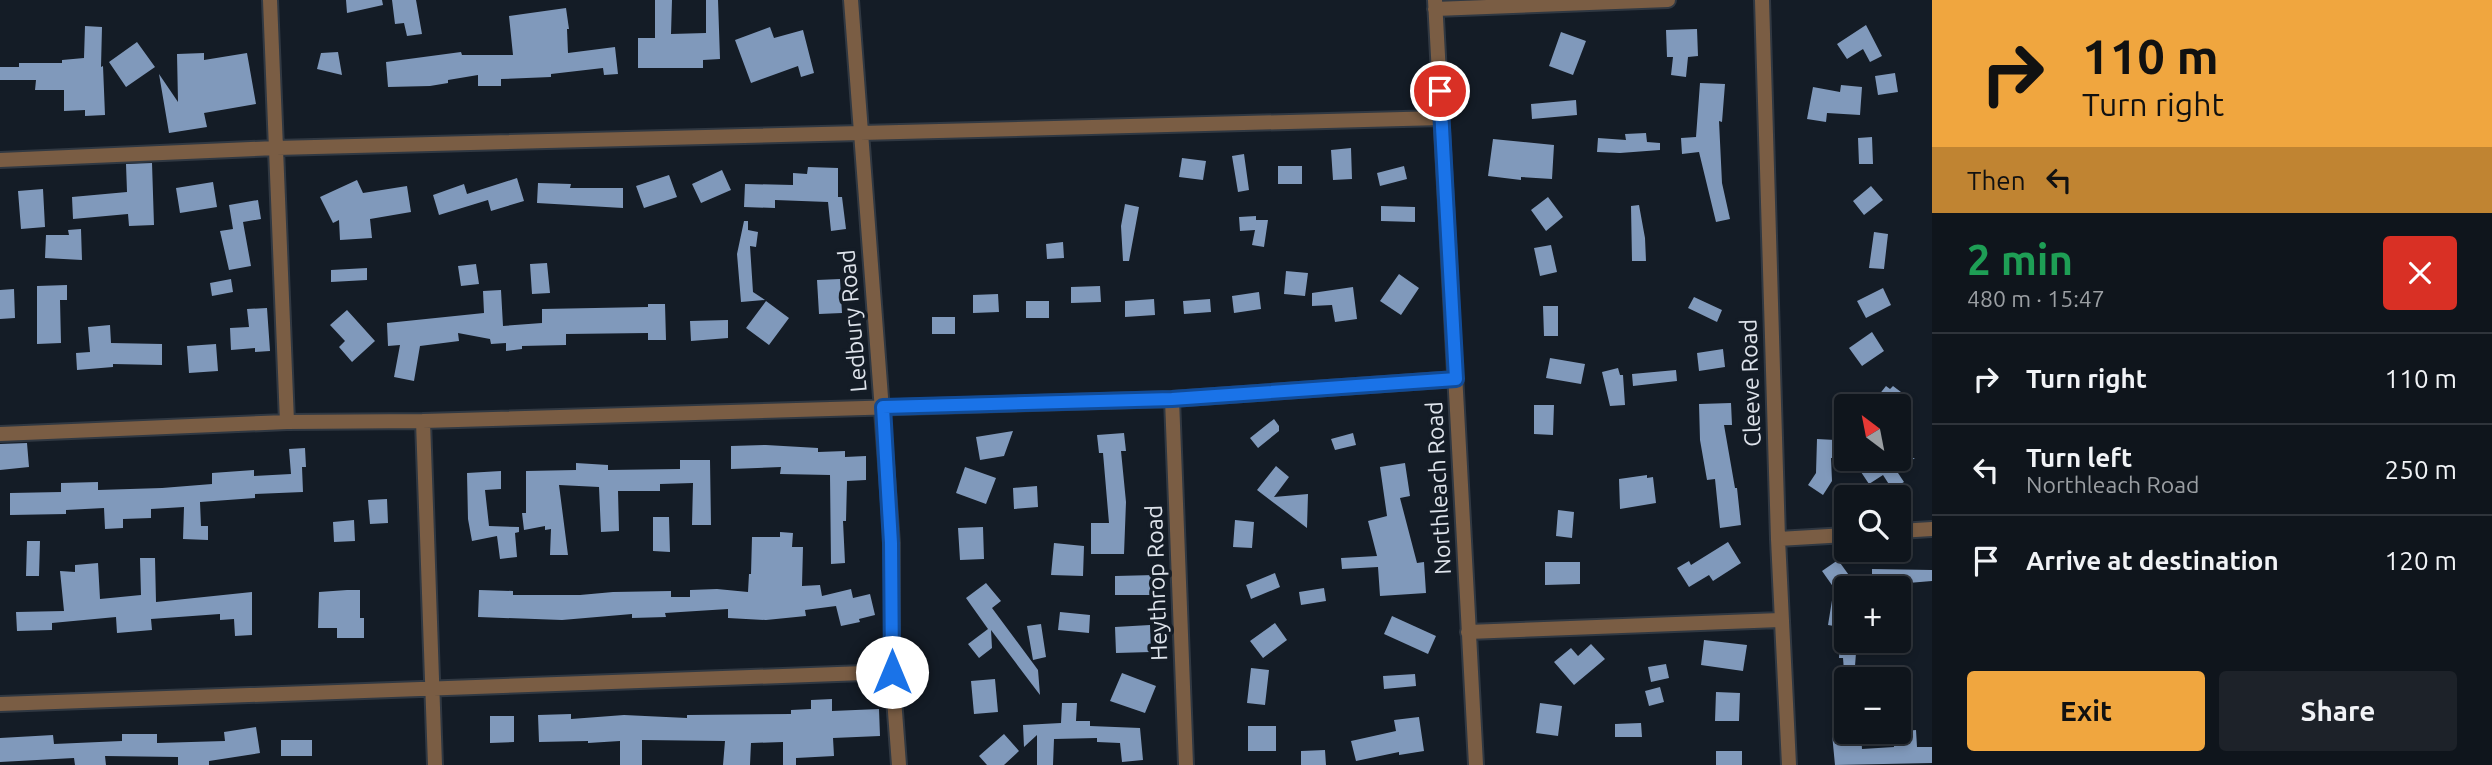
<!DOCTYPE html>
<html lang="en">
<head>
<meta charset="utf-8">
<style>
  :root { --surface:#0f151c; --page:#1d2229; --text:#f1f3f6; --muted:#9b9fa3; --line:#2f343b; --accent:#f0a63f }
  body { margin:0; font-family:Ubuntu,sans-serif; background:var(--page); color:var(--text); height:100vh; display:flex; flex-direction:column; font-size:26px; white-space:nowrap }
  * { box-sizing:border-box; margin:0 }
  p { font-size:23px; color:var(--muted) }
  .icon { flex:none; width:38px; height:38px; fill:none; stroke:currentColor; stroke-width:2; stroke-linecap:round; stroke-linejoin:round }
  .map { position:relative; flex:1; overflow:hidden }
  .details { display:flex; flex-direction:column; background:var(--surface); width:560px }
  .details>* { flex:none }
  .hud { background:#f0a63f; color:#111; overflow:hidden }
  .needle { width:46px; rotate:328deg }
  .controls { position:absolute; left:1834px; top:394px; display:grid; gap:14px }
  .controls a { display:grid; place-items:center; width:77px; height:77px; border-radius:7px; background:var(--surface); box-shadow:0 4px 10px #0003,0 0 0 2px var(--line); font-size:35px }
  .pin { position:absolute; display:grid; place-items:center; width:60px; height:60px; color:#fff; margin:-30px; border:4px solid #fff; border-radius:50%; box-shadow:0 2px 7px #0007 }
  .me { position:absolute; width:77px; margin:-38px; rotate:0deg; stroke-linejoin:round; filter:drop-shadow(0 0 5px #0008) }
  .turn { display:flex; align-items:center; gap:24px; height:147px; padding:0 35px; font-size:32px }
  .turn .icon { width:91px; height:91px; stroke-width:2.5 }
  .turn b { display:block; font-size:49px; line-height:60px }
  .then { display:flex; align-items:center; height:66px; padding:0 35px; background:#0003; gap:14px; font-size:26px }
  .round { display:grid; place-items:center; flex:none; width:74px; height:74px; border-radius:7px; background:var(--page) }
  .headline { display:flex; align-items:center; justify-content:space-between; height:119px; padding:0 35px }
  h1 { font-size:42px; font-weight:600; line-height:52px; color:#1e9e55 }
  .action { display:flex; gap:14px; margin-top:auto; padding:14px 35px }
  .action a { flex:1; height:80px; border-radius:7px; background:var(--accent); color:#111; font-size:28px; font-weight:600; line-height:80px; text-align:center }
  .action a+a { background:var(--page); color:var(--text) }
  ul { padding:0; list-style:none }
  li { display:flex; align-items:center; gap:21px; height:91px; padding:0 35px; border-top:2px solid var(--line) }
  li div { flex:1 }
  li b { display:block; font-size:26px }
  li em { font-style:normal }
  main { display:flex; flex:1; min-height:0 }
  .map>svg:first-child { display:block }
</style>
</head>
<body>
<main>
<div class="map">
<svg width="1932" height="765" viewBox="0 0 1932 765">
  <rect width="100%" height="100%" fill="#141c26"/>
  <path fill="#8099bb" d="M346,0h36l1,5 -36,8z
    M392,0h24l6,34 -15,2 -3,-13 -9,1z
    M655,0h17l-1,34 35,-1v-33h12l2,59 -17,1v8h-65v-30h17z
    M566,8l3,21h-2l1,24 47,-6 3,27 -14,1 -1,-7 -52,6v3l-50,2v7h-23v-11l-30,5v3l-18,3 -42,1 -2,-25 75,-10 1,3h51l-4,-39z
    M1866,25l16,31 -12,6 -7,-13 -16,10 -10,-15z
    M85,26l17,1 -1,40 2,-1 2,49 -20,1v-6l-21,1v-21h-29l1,-10h-36v-13h19v-4h43v-3l22,-2z
    M770,27l4,11 29,-8 11,43 -13,4 -3,-11 -47,17 -16,-43z
    M1697,29l1,27 -10,1 -2,20 -15,-2 2,-18h-6l-1,-27z
    M1561,32l25,9 -13,34 -24,-9z
    M137,42l18,25 -29,20 -17,-25z
    M338,52l4,23 -25,-6 4,-16z
    M204,53v7l43,-7 9,51 -52,9 3,14 -38,6 -10,-59 19,28 -1,-48z
    M1895,73l3,19 -20,3 -3,-19z
    M1700,83l25,1 -3,38 -3,-1 3,62 8,36 -14,3 -17,-70 -17,2 -1,-16 15,-1z
    M1841,85l21,2 -2,28 -33,-2 -1,9 -19,-3 6,-32 27,5z
    M1576,100l1,15 -45,4 -1,-15z
    M1646,133l1,9 13,1v7l-40,3 -23,-1 1,-14 28,2 -1,-6z
    M1872,137l1,27h-14l-1,-26z
    M1493,139l61,6 -2,34 -31,-2v3l-33,-4z
    M1351,148l1,31 -19,1 -2,-30z
    M1244,154l5,36 -11,2 -6,-36z
    M1182,158l24,3 -3,19 -24,-3z
    M152,163l2,62 -25,1 -1,-12 -55,5 -1,-22 55,-5 -1,-28z
    M1278,166h24v18h-24z
    M1404,166l3,13 -27,7 -3,-13z
    M808,167l30,1v29h4l4,32 -15,2 -3,-29 -53,-2v8l-31,-1 1,-23 48,1v-12l14,1z
    M722,170l9,20 -30,13 -9,-19z
    M669,175l8,22 -33,11 -8,-22z
    M517,178l7,23 -33,10 -3,-11 -49,15 -6,-20 31,-11 3,10z
    M357,180l6,13 44,-7 4,26 -41,7 2,19 -32,2 -1,-20 -6,3 -13,-26z
    M213,182l4,25 -37,6 -4,-25z
    M538,183l33,1 -1,4h53v20l-86,-5z
    M1871,186l12,14 -19,15 -11,-14z
    M43,189l2,38 -24,2 -3,-38z
    M1548,197l15,20 -17,14 -15,-21z
    M258,200l3,19 -18,3 8,44 -22,4 -9,-39 13,-2 -4,-24z
    M1125,204l14,3 -10,54h-6l-2,-35z
    M1639,205l6,33 1,23h-14l-1,-55z
    M1381,206l34,1v15l-34,-1z
    M1256,216v4h12l-4,27 -12,-2 3,-15 -15,1 -1,-14z
    M744,221h4v9l10,2 -2,15 -6,-1 3,46 12,8 -24,2 -4,-48z
    M81,229l1,31 -37,-2 1,-23h23l-1,-5z
    M1874,232l14,2 -4,35 -15,-1z
    M1063,242l1,16 -17,1 -1,-15z
    M1551,245l6,27 -17,4 -6,-28z
    M547,263l3,30 -18,1 -2,-30z
    M476,264l3,20 -18,2 -3,-20z
    M367,268v12l-36,2v-12z
    M1286,271l22,2 -3,23 -21,-2z
    M1399,274l20,14 -18,27 -21,-14z
    M231,279l2,13 -21,4 -2,-13z
    M840,279l2,34 -23,1 -2,-34z
    M67,285v15h-7l1,43 -24,1v-58z
    M1100,286l1,16 -30,1v-16z
    M1353,287l4,32 -22,3 -3,-17 -20,1v-13z
    M1883,288l8,17 -25,13 -9,-17z
    M14,289l1,29 -15,1v-29z
    M501,290l2,36 39,-3v-14l106,-2v-3h17l1,36h-18v-7l-82,1v11l-44,1v3l-16,2v-8l-15,1 -1,-5 -32,-6 1,8 -39,5 -6,35 -20,-4 6,-32 -12,1 -1,-23 97,-10 -1,-22z
    M1259,292l2,17 -27,4 -2,-17z
    M998,294l1,18 -26,1v-18z
    M1694,297l28,13 -5,12 -29,-14z
    M1154,299l1,16 -30,2v-16z
    M1210,299l1,13 -27,2 -1,-13z
    M766,301l23,17 -20,27 -23,-17z
    M1026,301h23v17h-23z
    M1543,306h15v30h-14z
    M267,308l3,43 -15,1v-4l-24,2 -1,-22 19,-1 -2,-18z
    M347,310l28,31 -23,21 -13,-15 6,-6 -15,-16z
    M932,317h23v17h-23z
    M728,320v18l-37,3 -1,-20z
    M110,325l1,18 51,1v21l-49,-1v3l-36,3 -1,-17 14,-1 -2,-25z
    M1872,332l12,19 -22,15 -13,-18z
    M216,344l2,27 -29,2 -2,-27z
    M1723,349l2,18 -26,4 -2,-18z
    M1550,358l35,6 -4,20 -35,-6z
    M1618,368l2,7h3l2,30 -15,1 -8,-34z
    M1676,370l1,11 -44,5 -1,-12z
    M1886,386l4,3 3,-3 12,9 -9,11h-26z
    M1731,403l1,22h-8l11,63h2l4,37 -21,3 -5,-49 -8,1 -7,-40 -1,-36z
    M1534,405h20l-1,30 -19,-1z
    M1274,419l5,7v5l-21,17 -8,-10z
    M1013,431l-9,25 -24,4 -4,-23z
    M1124,433l2,18h-5l5,51 -2,52h-33v-31h18l-6,-70h-4l-2,-18z
    M1353,433l3,12 -21,5 -4,-11z
    M1817,439l18,1v18h-4l1,23 -9,14 -15,-10 8,-12z
    M27,443l2,24 -29,3v-26z
    M766,445l52,3v4l27,-1v6l21,-1v24l-19,1 -1,40h-3l2,42 -14,1 -1,-89 -50,-1 1,-7 -50,2v-23z
    M305,448l1,19h-4l1,25 -48,2v4l-55,4 1,24h7v14l-25,-1 1,-32 -33,2v9l-28,1v9l-18,1 -1,-21 -38,2v4l-56,1v-22l51,-1v-9l37,-1v8l64,-2 50,-4v-11l42,-3v6l37,-2 -2,-25z
    M1870,458h45l-19,12 8,12 -12,7 -9,-14 -14,9 -12,-18z
    M680,460h30l1,65h-19l1,-42 -33,1v7h-42l1,40 -18,1 -2,-45 -40,-2 9,70h-18l1,-26 -6,1v-4l-21,4 -2,-17h4v-42l50,-1v-7l32,2v5l72,-1z
    M1405,463l5,33 -10,2 17,65 7,-1 2,31 -46,3 -2,-29 -36,2 -1,-11 36,-2 -9,-35 19,-5 -7,-49z
    M1276,466l13,11 -15,20 34,-3 -1,34 -50,-38z
    M965,467l31,11 -10,26 -30,-11z
    M501,471v18l-16,1 4,36 30,1v5l-4,1 2,24 -17,2 -3,-23 -25,5 -4,-22 -1,-46z
    M1647,475v3l6,-1 3,26 -36,6 -1,-30z
    M1037,486l1,21 -24,2 -1,-21z
    M387,499l1,24 -18,1 -2,-24z
    M1558,510l16,2 -2,26 -16,-2z
    M653,517h16l1,35 -17,-1z
    M354,520l1,21 -21,1 -1,-20z
    M1235,520l19,2 -2,26 -19,-1z
    M983,527l1,32 -24,1 -2,-32z
    M780,532l13,1 -1,14h11l-1,39 18,-1 2,11 29,-7 2,9 17,-4 5,21 -16,4 1,3 -19,4 -5,-20 -31,4 1,6 -40,4 -38,-2v-9l-63,4 1,4 -34,1v-4l-70,6 -84,-3 1,-27 34,1v4h67l33,-3 58,-1v6h19v-7l27,-1 31,3 1,-18h2l1,-37h28z
    M27,541h13l-1,35h-13z
    M1728,542l13,21 -28,18 -4,-6 -20,12 -12,-19 12,-7 2,4z
    M1054,543l30,3 -1,30 -32,-1z
    M140,558h15l1,44 96,-10v43l-17,1 -1,-17 -14,1v-6l-69,5 1,11 -35,3 -1,-16 -64,6v7l-35,1 -1,-19 48,-1 -4,-40 15,1v-7l23,-2 2,36 41,-4z
    M1838,560l13,18 -5,3v47l-18,-3 6,-37 -12,-17z
    M1545,562h35v22l-35,1z
    M1872,569l60,1v11l-24,2v5h-36z
    M1275,573l5,14 -29,12 -5,-14z
    M1155,575v20h-40v-19z
    M986,583l15,18 -9,7 46,62 2,25 -49,-65 1,18 -13,10 -11,-14 20,-15 -22,-31z
    M1324,588l2,13 -25,4 -2,-13z
    M347,590h13v28h4v20h-27v-10h-19l1,-36z
    M1060,612l30,3 -1,18 -31,-3z
    M1392,616l44,20 -8,18 -44,-20z
    M1275,623l12,17 -24,18 -13,-17z
    M1041,624l5,33 -13,3 -6,-34z
    M1150,625l1,27 -35,1 -1,-26z
    M1704,640l43,5 -4,26 -42,-6z
    M1840,640h17l-3,39h-8v19l-3,-40h-4z
    M1591,644l14,15 -31,26 -20,-23 17,-14 7,8z
    M1666,664l3,14 -18,4 -3,-15z
    M1251,668l18,2 -4,35 -18,-2z
    M1122,673l34,13 -11,27 -35,-12z
    M1415,674l1,12 -32,3 -1,-13z
    M995,679l3,33 -24,2 -3,-33z
    M1660,687l4,15 -15,4 -4,-15z
    M1716,692l24,1 -1,28h-24z
    M832,699v12l47,-2 1,27 -47,2 1,18 -38,2v7h-13v-23l-32,1 -1,22h-27l2,-24 -83,-1v25h-22v-24l-32,2v-2l-49,1 -1,-27 33,-1v5l53,-4 63,3v-3l104,-1v-4l20,-1v-9z
    M1062,703h15l-1,18h14v5l50,2 3,32 -21,2 -2,-19 -23,-1v-4l-43,1 -1,26h-16v-30l-13,12 -1,-22 38,-2z
    M1540,703l22,3 -4,30 -22,-3z
    M490,716h24v26l-24,1z
    M1419,717l5,34 -25,4v-3l-43,9 -5,-20 45,-10 -2,-11z
    M1641,723l1,14h-27v-13z
    M1248,726h28v25h-28z
    M256,727l4,26 -51,8v4h-31v-8l-73,-1 1,9h-31l-1,-7 -74,4v-24l53,-3 1,9 68,-3v-7h35v9l68,-2 -1,-9z
    M1916,730l1,17h15v16l-97,2 -3,-31 29,-2 1,17 32,-2 -1,-15z
    M1004,734l15,17 -15,14h-17l-8,-9z
    M281,740h31v16h-31z
    M1325,750l1,15h-25v-14z
    M1716,751h26v14h-26z"/>
  <g fill="none" stroke-linecap="round" stroke-linejoin="round">
    <defs>
      <path id="minor" d="M270,0l17,422
        M851,0l41,543v129l7,93
        M1435,0l41,765
        M1762,0l16,539 11,226
        M1435,9l233,-9
        M0,160l276,-12 1165,-30
        M1172,399l14,366
        M423,421l12,344
        M0,434l287,-12 136,-1 749,-22 284,-20
        M1899,531l33,-2
        M1778,539l68,-4
        M1468,632l314,-12
        M0,704l892,-32"/>
    </defs>
    <use href="#minor" stroke="#303842" stroke-width="18"/>
    <use href="#minor" stroke="#7a5d44" stroke-width="14"/>
  </g>
  <g fill="none" stroke-linecap="round" stroke-linejoin="round">
    <defs>
      <path id="route" d="M892,672l-1,-129 -8,-136 289,-8 284,-20 -16,-288"/>
    </defs>
    <use href="#route" stroke="#114b97" stroke-width="18"/>
    <use href="#route" stroke="#1a73e8" stroke-width="12"/>
  </g>
  <g text-anchor="middle" dominant-baseline="central" stroke-width="7" stroke-linejoin="round" paint-order="stroke">
    <g font-size="23" fill="#dee3eb" stroke="#141c26">
      <text transform="translate(852 321) rotate(-95)">Ledbury Road</text>
      <text transform="translate(1750 383) rotate(-92)">Cleeve Road</text>
      <text transform="translate(1438 488) rotate(-93)">Northleach Road</text>
      <text transform="translate(1156 583) rotate(-92)">Heythrop Road</text>
    </g>
  </g>
</svg>
<div class="controls">
<a><svg class="needle" viewBox="-14 -14 28 28"><path d="M0-13l5 13h-10z" fill="#e53935"/><path d="M0 13l5-13h-10z" fill="#9b9fa3"/></svg></a>
<a><svg class="icon" aria-label="search" viewBox="0 0 24 24"><circle cx="10" cy="10" r="6"/><path d="M15 15l6 6"/></svg></a>
<a>+</a>
<a>−</a>
</div>
<div class="pin" style="left:1440px;top:91px;background:#d93025"><svg class="icon" aria-label="arrive" viewBox="0 0 24 24"><path d="M6 21V4h12l-3 4 3 4H6"/></svg></div>
<svg class="me" style="left:892px;top:672px" viewBox="-20 -20 40 40"><circle r="19" fill="#fff"/><path d="M0-13L10 11 0 6-10 11z" fill="#1a73e8"/></svg>
</div>
<section class="details">
<div class="hud">
<div class="turn"><svg class="icon" aria-label="right" viewBox="0 0 24 24"><path d="M7 20v-9h11M14 6l5 5-5 5"/></svg><div><b>110 m</b>Turn right</div></div>
<div class="then">Then<svg class="icon" aria-label="left" viewBox="0 0 24 24"><path d="M17 20v-9H6M10 6l-5 5 5 5"/></svg></div>
</div>
<div class="headline"><div><h1>2 min</h1><p>480 m · 15:47</p></div><a class="round" style="background:#d93025;color:#fff"><svg class="icon" aria-label="close" viewBox="0 0 24 24"><path d="M6 6l12 12M18 6L6 18"/></svg></a></div>
<ul>
<li><svg class="icon" aria-label="right" viewBox="0 0 24 24"><path d="M7 20v-9h11M14 6l5 5-5 5"/></svg><div><b>Turn right</b></div><em>110 m</em></li>
<li><svg class="icon" aria-label="left" viewBox="0 0 24 24"><path d="M17 20v-9H6M10 6l-5 5 5 5"/></svg><div><b>Turn left</b><p>Northleach Road</p></div><em>250 m</em></li>
<li><svg class="icon" aria-label="arrive" viewBox="0 0 24 24"><path d="M6 21V4h12l-3 4 3 4H6"/></svg><div><b>Arrive at destination</b></div><em>120 m</em></li>
</ul>
<div class="action"><a>Exit</a><a>Share</a></div>
</section>
</main>
</body>
</html>
